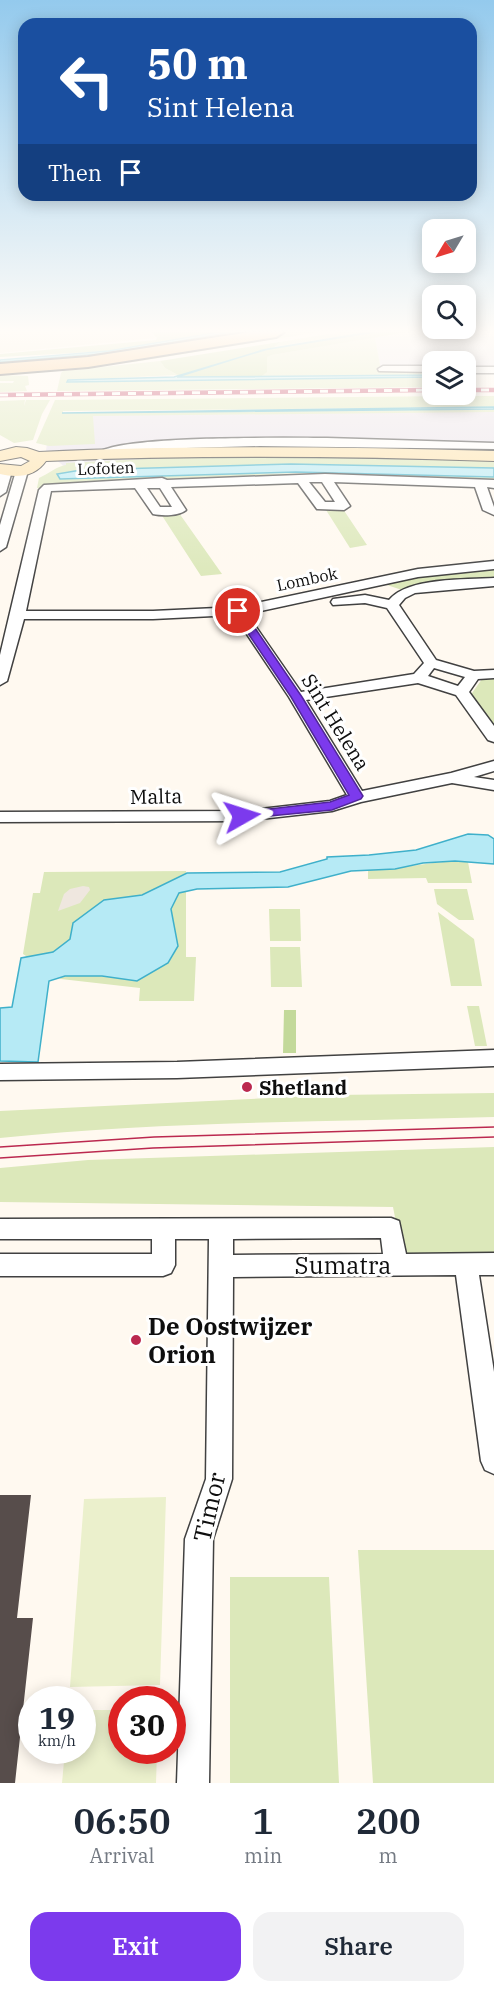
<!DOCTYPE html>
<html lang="en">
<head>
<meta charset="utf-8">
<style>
  :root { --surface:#fff; --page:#f2f2f3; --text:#1f2937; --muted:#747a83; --accent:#7c3aed }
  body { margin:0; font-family:"IBM Plex Serif",serif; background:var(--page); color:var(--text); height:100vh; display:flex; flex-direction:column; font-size:22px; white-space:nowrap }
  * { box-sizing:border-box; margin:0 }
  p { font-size:20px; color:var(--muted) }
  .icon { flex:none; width:33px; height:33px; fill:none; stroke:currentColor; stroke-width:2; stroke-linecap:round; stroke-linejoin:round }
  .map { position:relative; height:1783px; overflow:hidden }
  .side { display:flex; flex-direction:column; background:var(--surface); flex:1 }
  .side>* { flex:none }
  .hud { position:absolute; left:18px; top:18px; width:459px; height:183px; border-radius:18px; box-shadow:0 3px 15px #0003; background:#1a4fa0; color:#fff; overflow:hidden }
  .needle { width:39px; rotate:232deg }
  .tools { position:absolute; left:422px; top:219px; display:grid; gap:12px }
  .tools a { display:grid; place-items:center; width:54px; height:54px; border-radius:12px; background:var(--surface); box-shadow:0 3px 15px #0003; font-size:30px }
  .speed { position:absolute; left:18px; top:1686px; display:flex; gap:12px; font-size:30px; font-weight:700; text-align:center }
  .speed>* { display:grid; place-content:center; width:78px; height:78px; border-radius:50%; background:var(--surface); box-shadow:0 3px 15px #0003; line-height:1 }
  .speed small { font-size:15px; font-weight:400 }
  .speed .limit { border:9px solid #d22; background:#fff; color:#111 }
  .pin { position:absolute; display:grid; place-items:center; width:51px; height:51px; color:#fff; margin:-26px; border:3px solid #fff; border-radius:50%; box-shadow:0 2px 6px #0007 }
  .me { position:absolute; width:66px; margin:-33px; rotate:84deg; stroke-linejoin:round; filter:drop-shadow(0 0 4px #0008) }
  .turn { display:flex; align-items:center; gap:21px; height:126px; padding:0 30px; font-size:27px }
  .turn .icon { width:78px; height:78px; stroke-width:2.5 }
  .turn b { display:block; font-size:42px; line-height:51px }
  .then { display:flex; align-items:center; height:57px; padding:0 30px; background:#0003; gap:12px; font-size:22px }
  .eta { display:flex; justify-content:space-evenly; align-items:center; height:102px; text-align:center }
  .eta b { font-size:36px; font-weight:600; line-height:42px }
  .button { display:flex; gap:12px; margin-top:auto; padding:12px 30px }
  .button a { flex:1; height:69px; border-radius:18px; background:var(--accent); color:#fff; font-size:24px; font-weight:600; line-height:69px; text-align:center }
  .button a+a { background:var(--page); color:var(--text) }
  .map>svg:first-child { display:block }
</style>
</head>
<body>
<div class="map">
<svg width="494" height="1783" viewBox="0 0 494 1783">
  <rect width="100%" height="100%" fill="#fff9f0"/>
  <path fill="#e9e3ed" d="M407,332h87v34h-29v-4h-33v4h-52l-5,-29z
    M494,408v64l-427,-3 -21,-18 5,-38z"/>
  <path fill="#f4e9d0" d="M0,332h149l6,6 -155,15z"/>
  <path fill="#dce8ba" d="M289,332h30l-184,30 -41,3z
    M340,332h27l-95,15 8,-5z
    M375,337l6,34h51v4l-170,1 5,-5v-14l5,-2z
    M160,361l5,7 13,7 -110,5 -1,2 365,-5v10l-375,4 4,-18 2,-2z
    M0,375l28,1 1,9 -4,1 2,5 -27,1v-9h13l1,-2h-14z
    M454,396l3,7 3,-1 -2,-6h36v11l-431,4v2l431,-4v3l-401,4 2,28 -46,2 -13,-3 19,-43z
    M25,400l-1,6 2,-6h24l-8,14 -9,26 -19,3 -14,-8v-34z
    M243,454l251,4v10l-203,-4 -210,6 -23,4 2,5c146,-6 288,-8 434,-2v5l-221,-5 -88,1 -142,8 -1,2h-5l2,-10c9,-4 18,-12 27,-13v-2z
    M343,509l24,36 -17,3 -24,-38z
    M179,513l43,61 -21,2 -40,-62z
    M494,568v13l-72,5 -20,4 -18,-6 33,-8z
    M494,678v48l-24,-30 12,-17z
    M455,861l13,1 4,21h-44l-2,-5 -58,1v-9c29,-1 57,-7 87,-9z
    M186,871v86h10l-2,44h-55l1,-13 -79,-9 -38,-25 10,-61h7l4,-21z
    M434,889h33l7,31h-15l-22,-16z
    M269,909h31l1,32h-31z
    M438,912l36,27 8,47h-31z
    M270,947h30l2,40h-31z
    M467,1006h12l8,40h-12z
    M494,1093v24c-164,5 -330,4 -494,21v-27l334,-16z
    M494,1147v110l-86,-2 -7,-7 -8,-41 -393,-5v-34l88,-8z
    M358,1550h136v233h-121z
    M230,1577h99l10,206h-109z"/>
  <path fill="#c3d99a" d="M151,332h68l-110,19 -109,6v-3l156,-14 1,-2z
    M375,332h32l-135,23 -5,2v15l-5,4 -87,1 3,-2 -13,-7 -5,-7 120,-19 -7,6z
    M284,1010h12v43h-13z"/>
  <path fill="#ebf0cc" d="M166,1497l-6,188 -90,2 14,-188z
    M83,1710h38l1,40 35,1 -1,32h-94l3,-32 17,-1z"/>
  <path fill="#efe7df" d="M83,886l6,1 1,3 -10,13 -22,8 6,-17 6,-5z"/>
  <path fill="#b6eaf5" stroke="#3fb0ca" stroke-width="1.5" d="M219,332h12l-122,21 -109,9v-2l109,-9z
    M370,332h5l-112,18 -86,27 255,-2v2l-365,5 1,-2 106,-3 94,-28z
    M494,407v2l-432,4z
    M291,464l203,4v9l-198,-5 -236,7 -3,-5 24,-4z
    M468,834l20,1 6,4v25l-39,-3 -32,2 -28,6 -44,2 -63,16 -91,2 -18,4 -8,16 7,37 -10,17 -31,18 -35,-5h-37l-16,5 -11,81 -38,-1v-53l12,-1 9,-49 32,-6 17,-13 3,-16 31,-23 38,-5 45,-22 93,-1 47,-13v-2l42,-2 47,-5z"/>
  <path fill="#574d4b" d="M0,1495h31l-14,123h16l-18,165h-15z"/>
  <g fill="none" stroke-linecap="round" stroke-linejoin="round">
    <defs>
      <path id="street" d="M383,366h49v6l-53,-1 -1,-2z
        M465,367h29v6h-29z
        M327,438l167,5v6l-234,-3 -110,3 -46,7 -6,-3c21,-18 192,-15 229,-15z
        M6,467l6,4 -6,21 -6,4v-24z
        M22,467l6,4 -22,76 -6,4v-26l16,-54z
        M325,474l169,6v8l-7,-1 7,20v8l-11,-5 -8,-23 -141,-5 16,24 -6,4 -27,-1 -19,-26 -127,4 15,23c-7,6 -24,6 -33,4l-18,-26 -84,3 -25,120h127l85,-4 180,-38 76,-8v8l-76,8 -171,37 54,78 113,-18 10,-11 -37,-55 -22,-5 -32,2 -2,-3 2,-3 32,-4 24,5c19,-23 76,-20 105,-22v8l-79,7 -10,5 -6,7 37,55 38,11 20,-1v8l-16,1 -9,13 25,34v16l-6,-2 -32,-45 -38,-12 -112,17 56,91 89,-18 43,-12v10l-20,6 20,3v10l-42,-7 -91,19 -29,9 -90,10 -242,1v-10l242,-1 88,-10 17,-6 -58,-98 -55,-82 -81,4h-129l-17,62 -7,4v-30l39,-165 5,-5 118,-7 5,2zM309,482h13l13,20h-10zM147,488h13l12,19h-12zM434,668l31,9 -7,9 -30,-10z
        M494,1050v16l-317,12 -177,2v-16l177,-2z
        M391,1218l8,3 7,33 88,-1v22h-15l15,97v102l-9,-4 -4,-9 -25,-186 -223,2 -1,202 -19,60 -4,244h-32l8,-244 21,-60 3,-240h-34v26l-4,8 -8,3h-163v-22h152v-15h-152v-20zM381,1238l2,16 -150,1v-16z"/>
      <path id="secondary" d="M16,447l11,1 12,4c152,-7 303,-5 455,-1v10c-149,-5 -299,-6 -448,0 -11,16 -29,17 -46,13v-10l21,2 9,-5 -9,-4 -21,4v-10z"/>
      <path id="primary" d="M250,332h34l-8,5 -188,30 -88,7v-10l88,-7z"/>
    </defs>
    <use href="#street" stroke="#414141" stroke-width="3"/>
    <use href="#secondary" stroke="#303030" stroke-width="2"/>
    <use href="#primary" stroke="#1f1f1f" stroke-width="4"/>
    <use href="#street" fill="#fff" fill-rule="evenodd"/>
    <use href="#secondary" fill="#fde3ad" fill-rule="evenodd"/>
    <use href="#primary" fill="#f5b56a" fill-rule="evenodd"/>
    <path stroke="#bb294f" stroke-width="1.5" d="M0,1147l154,-10 340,-10
      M0,1158l153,-10 341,-11"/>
    <defs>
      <path id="rail" d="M465,390h29
        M0,395l432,-5"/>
    </defs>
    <use href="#rail" stroke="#bb294f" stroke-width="4.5"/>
    <use href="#rail" stroke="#fff" stroke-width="3" stroke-dasharray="8" stroke-linecap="butt"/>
  </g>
  <linearGradient id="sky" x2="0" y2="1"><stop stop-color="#94caed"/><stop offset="0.57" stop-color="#fffcf8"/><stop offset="1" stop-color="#fffcf8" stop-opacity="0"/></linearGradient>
  <rect width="494" height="581" fill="url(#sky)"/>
  <path fill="#7c3aed" stroke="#51269a" stroke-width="1.5" d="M238,608l4,1 60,88 61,99 -2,3 -29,11 -94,9 -2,-3 6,-4 88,-10 19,-7 -58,-98 -58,-86z"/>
  <g fill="#bb294f" stroke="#fff" stroke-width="2">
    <circle cx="247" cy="1087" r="6"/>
    <circle cx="136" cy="1340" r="6"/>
  </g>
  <g text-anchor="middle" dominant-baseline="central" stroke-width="6" stroke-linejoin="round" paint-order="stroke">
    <g font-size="16" fill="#0e0e0e" stroke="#fff">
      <text transform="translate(106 468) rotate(-2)">Lofoten</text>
      <text transform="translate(307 579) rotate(-12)">Lombok</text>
    </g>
    <g font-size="20" fill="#0e0e0e" stroke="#fff">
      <text transform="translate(336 722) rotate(58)">Sint Helena</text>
      <text transform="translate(156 796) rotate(-1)">Malta</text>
    </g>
    <g font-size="20" font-weight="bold" fill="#0e0e0e" stroke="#fff" text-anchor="start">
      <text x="259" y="1087">Shetland</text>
    </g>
    <g font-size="24" fill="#0e0e0e" stroke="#fff">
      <text x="343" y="1265">Sumatra</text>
      <text transform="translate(209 1507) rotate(-77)">Timor</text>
    </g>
    <g font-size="24" font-weight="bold" fill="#0e0e0e" stroke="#fff" text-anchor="start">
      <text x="148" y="1326">De Oostwijzer<tspan x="148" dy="28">Orion</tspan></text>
    </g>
  </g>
</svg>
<div class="tools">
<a><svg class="needle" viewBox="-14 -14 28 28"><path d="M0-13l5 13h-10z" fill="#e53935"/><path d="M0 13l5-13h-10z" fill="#747a83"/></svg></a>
<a><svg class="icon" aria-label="search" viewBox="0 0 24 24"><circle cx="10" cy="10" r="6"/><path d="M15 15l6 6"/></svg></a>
<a><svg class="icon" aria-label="layers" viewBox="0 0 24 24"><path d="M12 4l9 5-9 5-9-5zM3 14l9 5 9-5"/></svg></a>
</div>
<div class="speed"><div>19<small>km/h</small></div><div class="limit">30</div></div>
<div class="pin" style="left:238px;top:611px;background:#d93025"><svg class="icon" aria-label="arrive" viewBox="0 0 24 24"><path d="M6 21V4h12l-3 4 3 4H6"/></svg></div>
<svg class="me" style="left:242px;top:816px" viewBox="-20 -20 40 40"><path d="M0-17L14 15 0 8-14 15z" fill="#7c3aed" stroke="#fff" stroke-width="4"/></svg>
<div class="hud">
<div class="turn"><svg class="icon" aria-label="left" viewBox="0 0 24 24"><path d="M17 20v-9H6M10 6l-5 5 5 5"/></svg><div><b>50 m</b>Sint Helena</div></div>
<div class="then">Then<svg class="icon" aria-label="arrive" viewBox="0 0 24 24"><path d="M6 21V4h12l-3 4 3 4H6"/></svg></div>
</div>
</div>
<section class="side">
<div class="eta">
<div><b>06:50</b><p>Arrival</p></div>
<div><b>1</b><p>min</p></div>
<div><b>200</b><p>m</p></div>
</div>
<div class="button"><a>Exit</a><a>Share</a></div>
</section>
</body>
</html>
